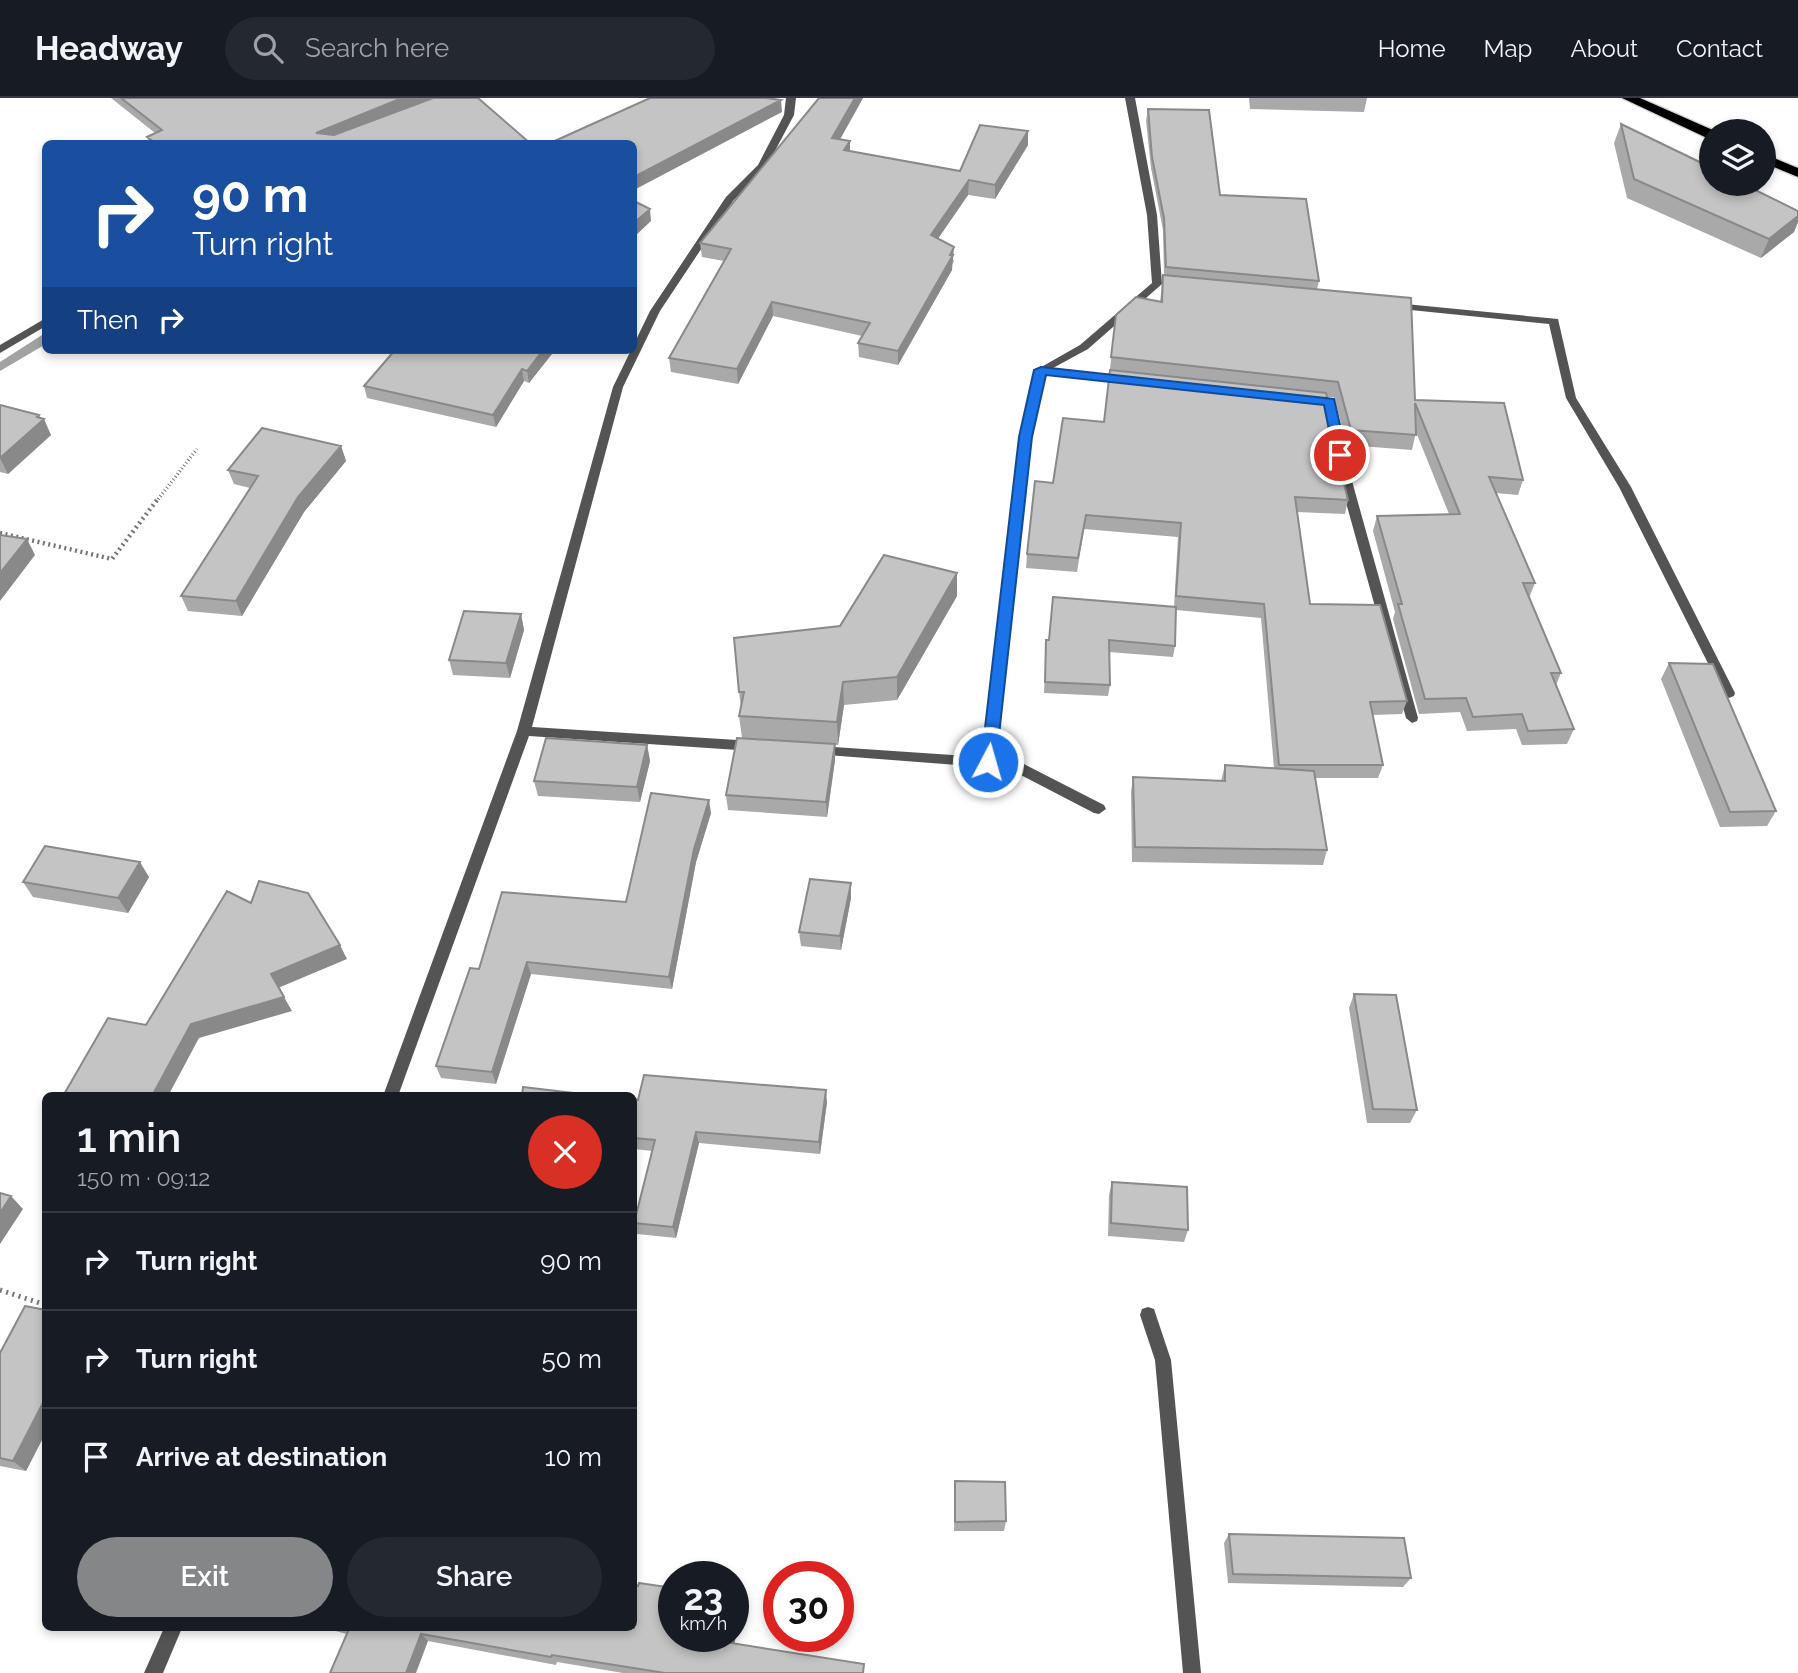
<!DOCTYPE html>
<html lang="en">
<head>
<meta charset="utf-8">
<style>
  :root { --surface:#171b24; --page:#242831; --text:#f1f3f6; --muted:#9ea1a6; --line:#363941; --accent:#858687 }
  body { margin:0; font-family:Raleway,sans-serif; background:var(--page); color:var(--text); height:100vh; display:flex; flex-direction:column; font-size:26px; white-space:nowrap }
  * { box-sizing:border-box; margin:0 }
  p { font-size:23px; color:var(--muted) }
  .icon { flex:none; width:38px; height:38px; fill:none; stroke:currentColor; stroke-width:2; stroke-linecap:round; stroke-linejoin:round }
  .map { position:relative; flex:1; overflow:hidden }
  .side { position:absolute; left:42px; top:994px; width:595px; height:539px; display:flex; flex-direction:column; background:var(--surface); border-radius:10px; box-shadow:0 4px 10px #0003 }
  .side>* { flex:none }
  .guide { position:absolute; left:42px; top:42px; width:595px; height:214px; border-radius:10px; box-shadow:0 4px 10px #0003; background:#1a4fa0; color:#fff; overflow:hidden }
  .tools { position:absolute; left:1699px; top:21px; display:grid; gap:14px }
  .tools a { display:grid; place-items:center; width:77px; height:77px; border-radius:50%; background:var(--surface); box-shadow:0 4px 10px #0003; font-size:35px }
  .speed { position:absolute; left:658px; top:1463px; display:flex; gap:14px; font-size:35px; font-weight:700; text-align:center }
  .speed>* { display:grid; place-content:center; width:91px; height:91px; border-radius:50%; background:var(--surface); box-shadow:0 4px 10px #0003; line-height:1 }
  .speed small { font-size:18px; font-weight:400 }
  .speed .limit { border:10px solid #d22; background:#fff; color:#111 }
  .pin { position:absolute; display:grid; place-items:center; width:60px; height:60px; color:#fff; margin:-30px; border:4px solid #fff; border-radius:50%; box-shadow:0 2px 7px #0007 }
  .me { position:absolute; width:77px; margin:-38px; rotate:6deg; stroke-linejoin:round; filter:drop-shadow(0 0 5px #0008) }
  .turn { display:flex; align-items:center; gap:24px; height:147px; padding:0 35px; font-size:32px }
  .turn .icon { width:91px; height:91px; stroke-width:2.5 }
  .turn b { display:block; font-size:49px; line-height:60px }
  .then { display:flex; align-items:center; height:66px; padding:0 35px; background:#0003; gap:14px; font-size:26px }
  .round { display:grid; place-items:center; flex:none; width:74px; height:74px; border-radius:37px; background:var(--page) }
  .overview { display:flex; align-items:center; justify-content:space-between; height:119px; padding:0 35px }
  h1 { font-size:42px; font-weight:600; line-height:52px }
  .button { display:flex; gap:14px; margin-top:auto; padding:14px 35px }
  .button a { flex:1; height:80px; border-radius:42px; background:var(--accent); color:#fff; font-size:28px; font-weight:600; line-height:80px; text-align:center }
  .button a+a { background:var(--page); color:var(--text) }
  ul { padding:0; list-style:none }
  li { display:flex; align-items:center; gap:21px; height:98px; padding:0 35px; border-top:2px solid var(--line) }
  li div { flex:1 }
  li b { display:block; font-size:26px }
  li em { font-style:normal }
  header { display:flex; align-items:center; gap:42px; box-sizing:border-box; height:98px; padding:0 35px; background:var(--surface); border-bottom:2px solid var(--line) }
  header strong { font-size:33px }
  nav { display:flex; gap:38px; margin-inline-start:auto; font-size:24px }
  .search { width:490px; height:63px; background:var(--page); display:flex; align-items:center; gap:18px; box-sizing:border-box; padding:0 24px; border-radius:38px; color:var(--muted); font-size:26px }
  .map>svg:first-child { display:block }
</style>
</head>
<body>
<header>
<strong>Headway</strong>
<div class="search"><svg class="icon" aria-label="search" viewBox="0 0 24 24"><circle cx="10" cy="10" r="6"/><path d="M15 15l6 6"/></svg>Search here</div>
<nav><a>Home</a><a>Map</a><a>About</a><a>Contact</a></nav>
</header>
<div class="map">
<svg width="1798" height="1575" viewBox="0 0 1798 1575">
  <rect width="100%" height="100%" fill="#fff"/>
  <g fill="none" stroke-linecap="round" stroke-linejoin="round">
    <path fill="#a2a2a2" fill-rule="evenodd" d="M42,237h4v9l-46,27v-9z"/>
    <defs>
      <path id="highway" d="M1622,0h18l75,33h-3v8l-5,-1z
        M1764,56l34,14v9l-34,-14z"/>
    </defs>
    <use href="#highway" stroke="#dbdbdb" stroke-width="3"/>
    <path stroke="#767676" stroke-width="3.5" stroke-dasharray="1 2.5" stroke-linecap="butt" d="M156,404l41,-53"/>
    <path stroke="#767676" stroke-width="4.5" stroke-dasharray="2 3.5" stroke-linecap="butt" d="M0,435l112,26 45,-59"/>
    <path stroke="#767676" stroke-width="5" stroke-dasharray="2 4.5" stroke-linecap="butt" d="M0,1192l46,15"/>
    <path fill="#545454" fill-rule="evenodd" d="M786,0h10l-2,17 -27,51 -34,35 -73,110 -37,76 -91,340 221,14 7,5 -7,5 -224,-15 -131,360h-15l134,-365 96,-344 18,-37h3v-6l16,-33 76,-114 32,-32 26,-50z
      M1125,0h10l22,117 5,69 -74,65 -35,19 75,9 5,3 -1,2 -87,-8 -14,63 -36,321 21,2 88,45 2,4 -7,5 -5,-1 -85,-44 -195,-15 -2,-3 2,-3 5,-2 163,11 37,-320 17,-67 44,-25 72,-62 -5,-68z
      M1395,205l163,16 18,79 55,89 104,206 -1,3 -5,2 -6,-5 -104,-206 -53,-89 -17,-74 -158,-16v-4z
      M46,220v8l-46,27v-8z
      M1309,298l21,3 5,3 17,79 66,237 -1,3 -5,2 -6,-5 -66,-237 -15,-76 -20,-4v-4z
      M1148,1209l6,2 17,51 30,313h-18l-28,-313 -15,-45 2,-6z
      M164,1530h18l-19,45h-19z"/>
    <use href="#highway" fill="#000" fill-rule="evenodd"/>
  </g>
  <path fill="#a9a9a9" d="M111,0h367l53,46h-381l-3,-7 8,-4z
    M863,0l-23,41 10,2v10l110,20 68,-40v14l-33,54 -27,-4 -30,43 16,23 -2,3v6l-54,95 -39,-8 -1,-14 4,-7 -89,-20 -35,68 -67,-12 -2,-14 55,-97 -22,-4 -2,-14z
    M1249,0h118l-3,14 -114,-3z
    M1148,11l72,86 99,86 -2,8 98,111 108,80 -5,15 -22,-2 39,90 -6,15 32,75 -5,12 18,44 -7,15 -45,1 -6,-16 -49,2 -7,-19 -41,2 -26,-95 2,-7 -22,-81 4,-15 72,-2 -33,-82 -4,18 -65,-5 -13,-48h-7l7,33 -2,5 16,65 -3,14 -48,-2 13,92 97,97 -5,13 -30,1 11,50 -5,13h-63l12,72 -4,15 -191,-3 -1,-70 2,-15 88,4 4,-16 49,3 -13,-150 -85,-8 -1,36 -2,11 -64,-5 1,33 -2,11 -64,-3 2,-53h3l125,-33 4,-70 -94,-8 -7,43 -51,-4 1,-14 26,-71 51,-61 12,-107 44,-13 3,-27h1l-1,-45 -12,-62 -5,-47z
    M1621,26l177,87v11l-4,10 -33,26 -134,-60 -13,-55z
    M395,252h160l-26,33 -5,-2 -28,46 -129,-29 -3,-12z
    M0,307l41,13 10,17 -43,39 -8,-2z
    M341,348l5,15 -42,51 -62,104 -54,-5 -7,-15 69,-108 -16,-4 -6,-14z
    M957,498l-60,104 -53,5 -6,40h-3v15l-8,57 -99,-7 -2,-15 16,-57 -3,-22 2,-9 -2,-15 101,-66z
    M521,516l3,16 -14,48 -57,-3 -4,-15z
    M1669,565l107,148 -9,15 -47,1 -59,-148z
    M647,647l3,16 -10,41 -102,-6 -4,-15z
    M711,715l-15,49 -24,127 -141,-15 -35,110 -55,-6 -5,-12 43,-97 147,-67z
    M149,779l-21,36 -95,-16 -10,-15z
    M851,800l-10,52 -40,-4 -2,-14z
    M1354,896l63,116 -7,13h-43l-18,-115z
    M634,1001l193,3 -7,52 -121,-11 -23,95 -39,-4 -3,-11 18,-72 -18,-2z
    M1112,1084l76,48 -4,12 -76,-6 1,-41z
    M46,1212v122l-20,39 -26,-5v-113z
    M955,1383l51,40 -2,10h-50z
    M1229,1436l182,44 -8,9 -175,-4 -4,-40z
    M739,1500l3,8 -8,38 130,20v9h-241l-66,-11 -1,3 -128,-24 -81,-7 -23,-6h310z"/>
  <path fill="#898989" d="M402,0h38l-118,46 -6,-11z
    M855,0h8l-30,54 -1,-14z
    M781,2l1,12 -148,78v-13z
    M1028,33v14l-33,54v-14z
    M850,43v14l-6,-5z
    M969,82l-1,15 -37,54v-14z
    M650,111l1,12 -17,16v-14z
    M1798,118v6l-4,10 -33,26 8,-19z
    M954,149l-2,23 -54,95v-14z
    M772,204l1,14 -35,68 -1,-15z
    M543,252h12l-26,33 -2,-12z
    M522,271l2,12 -28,46 -3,-12z
    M39,317l3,6 2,-2 7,16 -43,39 -8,-16z
    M341,348l5,15 -42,51 -62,104 -6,-15 62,-104z
    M27,441l8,16 -35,46v-28z
    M957,475v23l-60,104v-23z
    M521,516l3,16 -14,48 -4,-15z
    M843,584l1,23 -6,40 -1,-23z
    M835,646v16l-8,57 -1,-15z
    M647,647l3,16 -10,41 -3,-15z
    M709,702l2,13 -15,49 -24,127 -3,-12 25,-128z
    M140,764l9,15 -21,36 -10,-15z
    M851,785v15l-10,52 -1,-14z
    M340,847l7,14 -69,29 -7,-14z
    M527,864l4,12 -35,110 -4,-12z
    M284,899l8,14 -93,27 -31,58h-16l39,-72z
    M826,992l1,12 -7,52 -1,-12z
    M696,1034l3,11 -23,95 -3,-11z
    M11,1098l12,13 -23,35v-31z
    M46,1299v35l-20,39 -13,-10z
    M739,1500l3,8 -9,45 -2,-8 1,-7h1v-6z
    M421,1536l7,7 -12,32h-10z"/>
  <path fill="#c4c4c4" stroke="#898989" stroke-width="2" d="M121,0h281l-86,35 18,2 99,-37h45l53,46h-374l-10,-7 15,-7z
    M650,0h116l15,2 -147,77v-33h-86z
    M819,0h36l-23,40 18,3 -6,9 116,21 20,-46 48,6 -33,54 -26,-5 -38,55 23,12 -4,8h3l-55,96 -40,-8 12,-20 -98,-21 -35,67 -68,-11 62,-109 -31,-6z
    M1148,11l61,1 11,85 86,4 13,82 -153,-14 -2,-49 -12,-61z
    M1621,26l91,44v16h31l55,27v5l-29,23 -135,-60z
    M634,103l16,8 -16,14z
    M1163,177l248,23 4,102 89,3 19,77 -34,-3 46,106h-12l38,90h-10l23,56 -46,2 -6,-17 -49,3 -7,-19 -41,1 -27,-95h4l-25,-88 83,-2 -45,-111 1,32 -65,-5 -13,-48 -227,-25 5,-42 20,-18 26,5z
    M395,252h148l-16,21 -5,-2 -29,46 -129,-29z
    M1110,272l216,23 8,37h-3l17,70 -53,-3 15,107 70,1 27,96 -37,1 13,63h-104l-15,-161 -88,-8 5,-73 -95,-8 -8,43 -51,-4 8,-73 18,2 10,-65 41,4z
    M0,307l39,10 -2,2 7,2 -44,39z
    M262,330l79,18 -43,51 -62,104 -55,-5 77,-120 -30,-6z
    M0,437l27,4 -27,34z
    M884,457l73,18 -60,104 -54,5 -6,40 -98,-6 5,-24h-5l-5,-54 106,-12z
    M1053,499l123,10 -1,39 -66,-6 1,45 -65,-3 1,-42h3z
    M464,513l57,3 -15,49 -57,-3z
    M1669,565l44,1 63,147 -46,1z
    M546,640l101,7 -10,42 -103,-6z
    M737,640l98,6 -9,58 -100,-7z
    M1225,667l89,6 13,79 -192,-3 -2,-70 92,4z
    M651,695l58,7 -15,49 -25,128 -142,-15 -35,110 -56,-6 34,-98 9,1 23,-77 124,10z
    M45,748l95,16 -22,36 -95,-16z
    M810,781l41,4 -11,53 -41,-4z
    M259,783l49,12 32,52 -69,29 13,23 -93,27 -39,72h-89l45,-78 38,7 81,-134 24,12z
    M1354,896l42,1 21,115 -44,-1z
    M644,977l182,15 -7,52 -123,-10 -23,95 -39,-4 21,-83 -21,-2v-39l4,1z
    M523,989l76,9h-77z
    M1112,1084l75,5 1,43 -77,-7z
    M0,1095l11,3 -11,17z
    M25,1208l21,4v87l-33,64 -13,-3v-105z
    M955,1383l50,1 1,39 -51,1z
    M1229,1436l175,4 7,40 -178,-4z
    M639,1485l35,5v48h58l-1,7 133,21 -1,9h-198l-113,-18 -1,2 -130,-23 -15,39h-76l19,-44 -4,-1h289v-43l4,1z
    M733,1499l6,1 -6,32z"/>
  <path fill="#1a73e8" stroke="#114b97" stroke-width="2" d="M1041,269l293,32 13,56 -7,4 -6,-4 -10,-50 -278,-30 -14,62 -36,325 -8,6 -7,-6 38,-325 15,-67z"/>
</svg>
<div class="tools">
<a><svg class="icon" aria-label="layers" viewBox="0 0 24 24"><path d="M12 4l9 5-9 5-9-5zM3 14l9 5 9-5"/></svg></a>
</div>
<div class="speed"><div>23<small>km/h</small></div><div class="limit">30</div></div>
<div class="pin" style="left:1340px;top:357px;background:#d93025"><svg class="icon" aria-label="arrive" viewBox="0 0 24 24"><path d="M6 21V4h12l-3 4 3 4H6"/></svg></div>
<svg class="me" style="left:988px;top:664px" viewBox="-20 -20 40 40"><circle r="17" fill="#1a73e8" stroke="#fff" stroke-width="3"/><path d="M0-11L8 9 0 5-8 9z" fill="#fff"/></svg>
<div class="guide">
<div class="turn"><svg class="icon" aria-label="right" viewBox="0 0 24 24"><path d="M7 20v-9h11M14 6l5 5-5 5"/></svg><div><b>90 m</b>Turn right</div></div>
<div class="then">Then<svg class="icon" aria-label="right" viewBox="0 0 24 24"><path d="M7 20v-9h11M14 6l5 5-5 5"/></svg></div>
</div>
<section class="side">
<div class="overview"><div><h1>1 min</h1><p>150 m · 09:12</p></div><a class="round" style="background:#d93025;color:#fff"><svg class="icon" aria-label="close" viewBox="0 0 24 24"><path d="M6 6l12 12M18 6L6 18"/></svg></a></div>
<ul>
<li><svg class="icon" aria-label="right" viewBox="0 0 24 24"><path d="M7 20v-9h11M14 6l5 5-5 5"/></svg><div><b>Turn right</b></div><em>90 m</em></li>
<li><svg class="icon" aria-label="right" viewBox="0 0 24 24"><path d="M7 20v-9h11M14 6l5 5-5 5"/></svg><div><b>Turn right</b></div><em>50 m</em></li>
<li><svg class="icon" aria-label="arrive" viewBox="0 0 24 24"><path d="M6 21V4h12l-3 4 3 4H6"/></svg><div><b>Arrive at destination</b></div><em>10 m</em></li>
</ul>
<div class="button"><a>Exit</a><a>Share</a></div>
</section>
</div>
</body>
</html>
